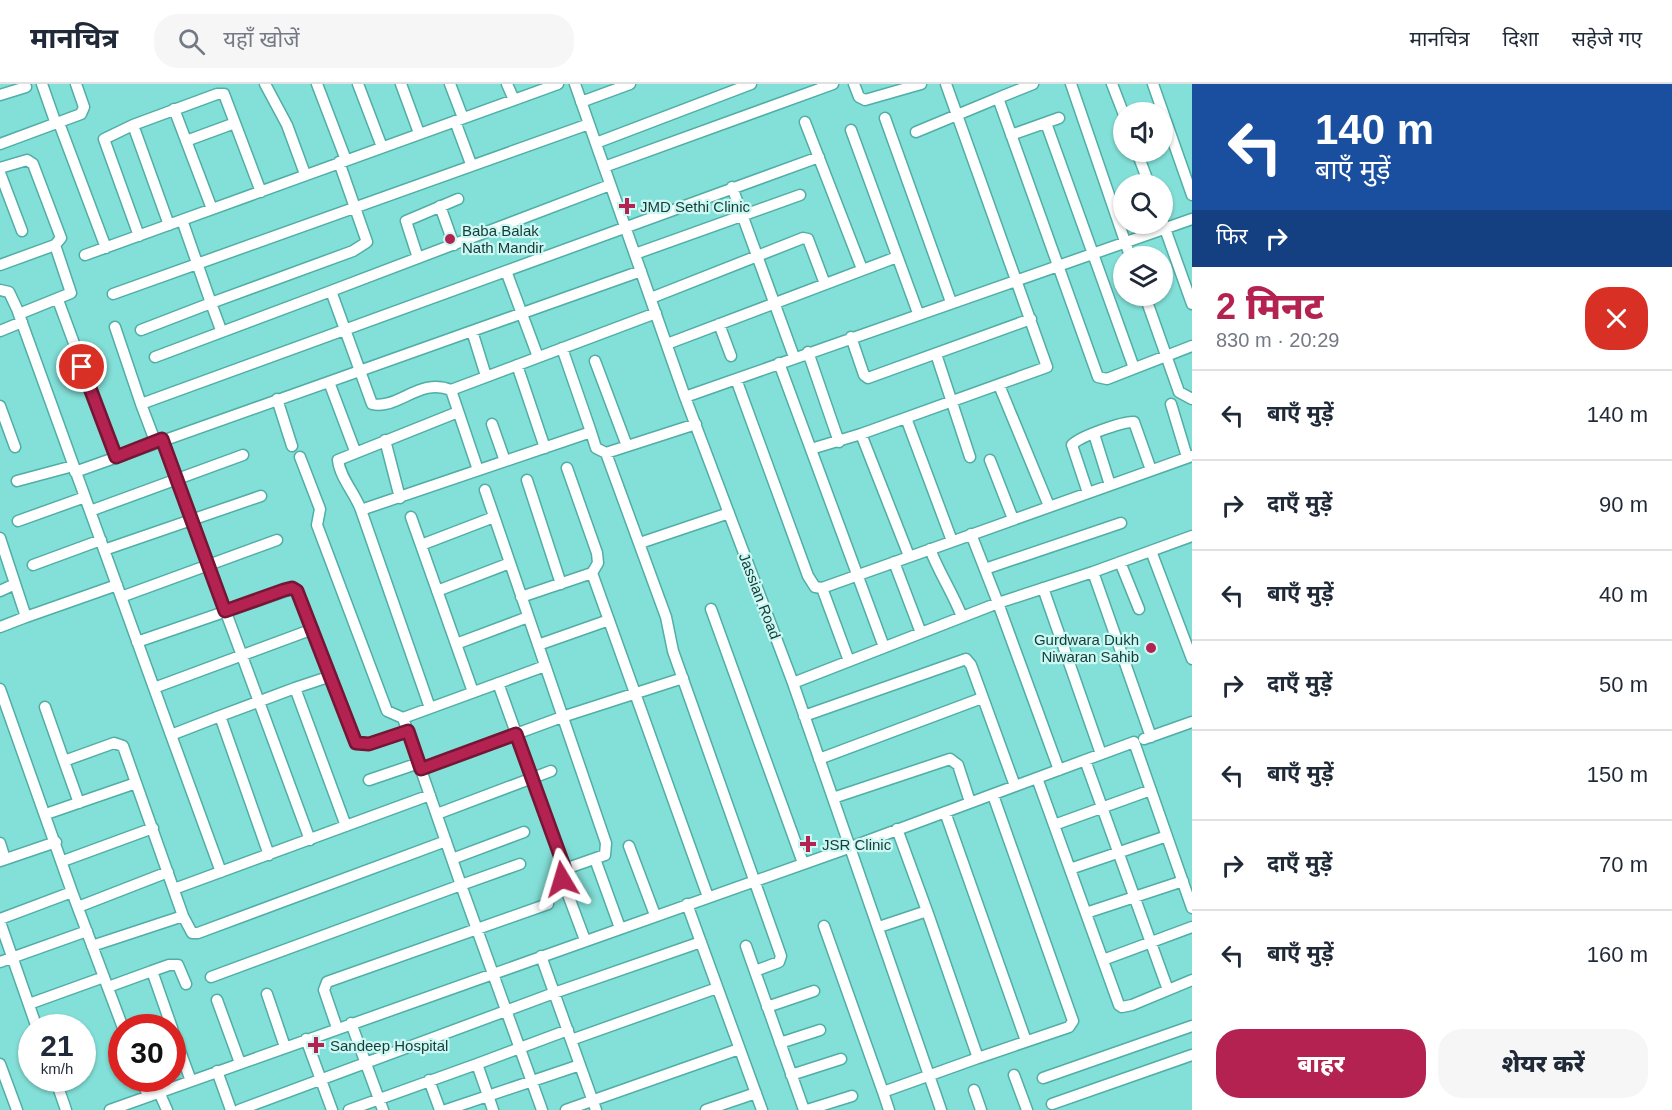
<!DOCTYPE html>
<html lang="hi">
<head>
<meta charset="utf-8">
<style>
  :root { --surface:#fff; --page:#f6f6f7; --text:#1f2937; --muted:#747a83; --line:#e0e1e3; --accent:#b32250 }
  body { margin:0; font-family:Helvetica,"Noto Sans Devanagari",sans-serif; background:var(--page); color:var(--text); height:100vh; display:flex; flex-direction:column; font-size:22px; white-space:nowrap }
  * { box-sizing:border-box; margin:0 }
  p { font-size:20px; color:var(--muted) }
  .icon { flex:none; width:33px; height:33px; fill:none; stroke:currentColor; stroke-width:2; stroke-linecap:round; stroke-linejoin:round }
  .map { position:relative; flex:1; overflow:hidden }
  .drawer { display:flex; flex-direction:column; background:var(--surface); width:480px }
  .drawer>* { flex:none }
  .hud { background:#1a4fa0; color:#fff; overflow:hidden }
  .tools { position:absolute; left:1113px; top:18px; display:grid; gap:12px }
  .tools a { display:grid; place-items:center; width:60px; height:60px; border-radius:50%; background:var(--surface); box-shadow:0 2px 4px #0004; font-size:30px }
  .speed { position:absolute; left:18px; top:930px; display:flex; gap:12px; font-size:30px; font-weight:700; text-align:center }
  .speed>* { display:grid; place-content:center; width:78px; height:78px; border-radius:50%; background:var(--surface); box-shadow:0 2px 4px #0004; line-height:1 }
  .speed small { font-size:15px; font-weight:400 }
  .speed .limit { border:9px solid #d22; background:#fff; color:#111 }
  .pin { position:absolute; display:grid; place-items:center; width:51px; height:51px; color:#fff; margin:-26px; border:3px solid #fff; border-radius:50%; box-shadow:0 2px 6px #0007 }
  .me { position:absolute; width:66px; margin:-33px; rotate:353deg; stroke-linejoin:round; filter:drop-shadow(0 0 4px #0008) }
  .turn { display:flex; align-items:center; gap:21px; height:126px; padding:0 24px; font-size:27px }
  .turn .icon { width:78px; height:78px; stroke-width:2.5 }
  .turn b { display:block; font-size:42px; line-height:51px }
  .then { display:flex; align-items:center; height:57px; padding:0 24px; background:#0003; gap:12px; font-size:22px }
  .round { display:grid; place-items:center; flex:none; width:63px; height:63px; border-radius:24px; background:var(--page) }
  .headline { display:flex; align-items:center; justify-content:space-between; height:102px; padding:0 24px }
  h1 { font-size:36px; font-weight:800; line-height:45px; color:var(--accent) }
  .cta { display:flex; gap:12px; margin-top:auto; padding:12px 24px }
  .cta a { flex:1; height:69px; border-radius:24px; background:var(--accent); color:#fff; font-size:24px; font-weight:800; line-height:69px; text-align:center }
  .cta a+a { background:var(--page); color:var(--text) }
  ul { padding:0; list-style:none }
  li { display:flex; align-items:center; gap:18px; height:90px; padding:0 24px; border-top:2px solid var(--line) }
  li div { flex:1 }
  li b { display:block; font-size:22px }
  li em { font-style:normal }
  header { display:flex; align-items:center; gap:36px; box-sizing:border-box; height:84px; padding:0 30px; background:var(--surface); border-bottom:2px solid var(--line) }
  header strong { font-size:28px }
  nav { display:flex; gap:33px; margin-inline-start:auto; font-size:21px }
  .search { width:420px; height:54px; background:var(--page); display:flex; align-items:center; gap:15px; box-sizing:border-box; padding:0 21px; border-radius:24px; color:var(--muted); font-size:22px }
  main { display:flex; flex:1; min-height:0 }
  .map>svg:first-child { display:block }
</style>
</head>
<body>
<header>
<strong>मानचित्र</strong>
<div class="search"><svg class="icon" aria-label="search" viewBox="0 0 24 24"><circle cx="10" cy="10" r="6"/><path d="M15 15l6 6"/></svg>यहाँ खोजें</div>
<nav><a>मानचित्र</a><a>दिशा</a><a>सहेजे गए</a></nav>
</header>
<main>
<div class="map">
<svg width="1192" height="1026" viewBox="0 0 1192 1026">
  <rect width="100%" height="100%" fill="#83e0d8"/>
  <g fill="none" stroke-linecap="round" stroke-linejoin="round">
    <defs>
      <path id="minor" d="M42,0l14,40
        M265,0l22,41 18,49
        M317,0l29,76
        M358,0l24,63
        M401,0l18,49
        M450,0l13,34
        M507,0l7,16
        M575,0l110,313 108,286 148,427
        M854,0l5,13 6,3 56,-16
        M1033,0l-35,14 100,279 9,2 85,-33
        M1071,0l59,172
        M1112,0l12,31
        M1153,0l39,111
        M0,11l26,-8
        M581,18l49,-18
        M174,25l38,100
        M885,34l66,184
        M455,37l16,43
        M805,38l57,147
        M59,39l47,125
        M1046,39l88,245
        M133,41l36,100
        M851,46l67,183
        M916,48l82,-34
        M1011,51l48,-17
        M186,57l49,-18
        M596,59l155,-59
        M0,60l81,-30 3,-7 -8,-23
        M1137,68l12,32
        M604,83l229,-83
        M0,84l27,-8 6,4 28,74 -6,7
        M0,89l22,58
        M732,103l62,170
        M440,122l14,39
        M182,136l376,-136
        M1163,139l29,81
        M139,152l-35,-97 29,-14 84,-31h7l37,98
        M635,170l165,-59
        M85,171l97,-35 29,83 142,-52 14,-9 -28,-80
        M418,174l-12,-37 52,-22
        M0,181l55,-20 16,48 -52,21
        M506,187l32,86
        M0,206l9,2 8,17 154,426
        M331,207l279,-106
        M113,210l476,-170
        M1145,212l34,96 13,7
        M651,214l152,-60 5,1 17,45
        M58,216l58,157
        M719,240l12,32
        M115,243l26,77
        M141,246l70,-27 10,27
        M0,247l22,-9
        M472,247l14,45
        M851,253l13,38 4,3 163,-59
        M667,260l230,-87
        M808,268l31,90
        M936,270l34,103
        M155,273l176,-66 41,113c26,6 48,-27 79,-14
        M595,277l32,85
        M779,279l105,284
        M517,281l28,83
        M736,295l72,197 7,11 7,1 27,73
        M329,298l26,69
        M999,301l50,121
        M685,313l507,-178
        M277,315l15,47
        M1171,320l16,53
        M0,322l15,41
        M906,334l46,123
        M492,340l13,37
        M591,348l5,16 10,5 90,-29
        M861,350l48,122
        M1094,350l16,51
        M162,355l148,401
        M385,356l15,58
        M155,357l-14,-37 678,-247
        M811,365l50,-15 186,-67 -101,-283
        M606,369l60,164 7,34 108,305 -2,6 -24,9
        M300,373l20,52 -3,16 70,186 16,7 58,167 59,-21
        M990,376l23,59
        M567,384l30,85 1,10 -6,10
        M478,386l-27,-80 205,-77
        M75,388l566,-201
        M527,396l34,104
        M17,397l56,-15
        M485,406l121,353 -1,12 -40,14 -4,7 24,64
        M1088,409l-16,-48c6,-8 52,-24 62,-23l17,48
        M361,426c-6,-17 -21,-32 -23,-50l120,-48
        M90,427l153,-56
        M411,433l62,175
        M18,437l67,-24
        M971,450l27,69 95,-31 58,165
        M0,454l26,79 -26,10
        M640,459l89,-30
        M421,461l73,-28
        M930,465c9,24 23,44 32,68
        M104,466l157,-54
        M1151,467l41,108
        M894,478l27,71
        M1120,478l19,47
        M33,481l68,-25
        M985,485l136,-46
        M1093,488l99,-36
        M822,504l370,-132
        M1043,504l58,166
        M0,507l15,-7
        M437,507l73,-28
        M121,513l156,-57
        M521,513l71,-24 116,324
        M711,525l92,254
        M26,533l91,-32
        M137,558l157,-54 4,5 58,150 13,1 39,-13
        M456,560l72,-27
        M538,561l71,-25
        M498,599l67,186
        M793,599l205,-80 61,167
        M154,604l159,-59
        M295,604l36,-12
        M0,605l72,203
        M45,623l19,54 50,-18 9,3 60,170 9,17h6l248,-92
        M430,624l-69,-198 230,-78 -29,-84
        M220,632l75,-28 51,138
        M804,632l162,-57 5,6 44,121
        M403,634l142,-52
        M1144,655l48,-17
        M819,675l163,-61
        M1085,676l83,230
        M64,677l15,42
        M421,685l141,-52 121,-39
        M1037,694l82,227 3,2 10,-2 60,-25
        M369,696l50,-17
        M833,714l117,-39 8,6 12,37
        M945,728l81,229
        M46,730l90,-31
        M437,730l114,-43
        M1054,741l97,-35
        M897,745l30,82
        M0,759l5,16
        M629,762l26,69
        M452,775l72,-27
        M595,775l25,69
        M0,777l56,-19
        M63,777l90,-33
        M1070,785l97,-33
        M221,788l-50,-137 49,-19 49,139
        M174,805l256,-94
        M687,820l75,206
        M78,823l90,-35
        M1086,829l97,-32
        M0,835l72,-27 51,136
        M0,838l37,106
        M824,842l59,166
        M879,843l48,-16 51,147 -95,34 6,18
        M92,862l91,-30
        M746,862l58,164
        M541,872l55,154
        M1103,876l89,-33
        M0,878l87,-31
        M152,887l17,-6h9l8,19
        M211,893l250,-92 81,225
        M108,903l44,-16 20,57
        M267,910l18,53
        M217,916l23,63
        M29,920l75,-27
        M767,923l47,-16
        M351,939l32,87
        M337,944l-13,-38 3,-8 221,-78
        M172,945l19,52
        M306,955l26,71
        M571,956l146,-52
        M780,959l40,-13
        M978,974l91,-31 4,-6 -80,-226
        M0,980l17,46
        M217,987l14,39
        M791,991l50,-16
        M1014,991l13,35
        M55,994l11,32
        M141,994l7,18
        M1043,994l149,-52
        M429,996l11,30
        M974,1006l7,20
        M159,1008l8,18
        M1052,1020l140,-49
        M110,1026l741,-263 283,-105 58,166
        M239,1026l315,-117 147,-51
        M349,1026l128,-46
        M446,1026l134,-45
        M493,1026l-16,-46 91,-34
        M566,1026l173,-61
        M706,1026l50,-17
        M807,1026l45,-14"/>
    </defs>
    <use href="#minor" stroke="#50aea7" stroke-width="13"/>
    <use href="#minor" stroke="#fff" stroke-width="10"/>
  </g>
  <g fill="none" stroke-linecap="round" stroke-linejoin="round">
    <defs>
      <path id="route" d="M82,283l34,90 46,-18 63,172 59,-21 8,-2 5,3 59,152 13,1 39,-13 13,38 95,-35 49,135 -3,10"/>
    </defs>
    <use href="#route" stroke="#741634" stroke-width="15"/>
    <use href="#route" stroke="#b32250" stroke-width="10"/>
  </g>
  <g fill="#b32250" stroke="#ccf8f3" stroke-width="2">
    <path d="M624 113h6v6h6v6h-6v6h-6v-6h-6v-6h6z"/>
    <circle cx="450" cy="155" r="6"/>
    <circle cx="1151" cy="564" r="6"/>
    <path d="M805 751h6v6h6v6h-6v6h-6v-6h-6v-6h6z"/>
    <path d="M313 952h6v6h6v6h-6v6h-6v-6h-6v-6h6z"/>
  </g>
  <g text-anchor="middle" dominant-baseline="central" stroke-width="4.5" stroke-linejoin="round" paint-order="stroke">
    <g font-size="15" fill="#143c39" stroke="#ccf8f3" text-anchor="start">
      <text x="640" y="122">JMD Sethi Clinic</text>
      <text x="462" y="146">Baba Balak<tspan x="462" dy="17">Nath Mandir</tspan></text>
      <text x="1139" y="555" text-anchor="end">Gurdwara Dukh<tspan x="1139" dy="17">Niwaran Sahib</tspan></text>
      <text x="822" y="760">JSR Clinic</text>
      <text x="330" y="961">Sandeep Hospital</text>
    </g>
    <g font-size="15" fill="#143c39" stroke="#ccf8f3">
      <text transform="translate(760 512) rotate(69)">Jassian Road</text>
    </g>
  </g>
</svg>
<div class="tools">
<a><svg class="icon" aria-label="sound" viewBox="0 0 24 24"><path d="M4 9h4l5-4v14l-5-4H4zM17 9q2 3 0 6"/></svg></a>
<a><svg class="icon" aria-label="search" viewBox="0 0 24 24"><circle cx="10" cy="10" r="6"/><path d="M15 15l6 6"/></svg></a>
<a><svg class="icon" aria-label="layers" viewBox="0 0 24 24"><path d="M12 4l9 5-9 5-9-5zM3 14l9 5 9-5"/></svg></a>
</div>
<div class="speed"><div>21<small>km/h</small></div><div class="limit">30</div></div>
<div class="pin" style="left:82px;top:283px;background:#d93025"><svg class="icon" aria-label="arrive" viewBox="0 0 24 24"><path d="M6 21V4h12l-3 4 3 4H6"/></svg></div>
<svg class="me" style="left:562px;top:795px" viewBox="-20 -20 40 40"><path d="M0-17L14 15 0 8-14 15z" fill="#b32250" stroke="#fff" stroke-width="4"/></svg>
</div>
<section class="drawer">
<div class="hud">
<div class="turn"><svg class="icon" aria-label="left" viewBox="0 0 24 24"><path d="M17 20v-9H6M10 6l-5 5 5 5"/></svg><div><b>140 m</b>बाएँ मुड़ें</div></div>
<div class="then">फिर<svg class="icon" aria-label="right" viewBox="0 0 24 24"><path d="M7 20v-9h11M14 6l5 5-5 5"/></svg></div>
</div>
<div class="headline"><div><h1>2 मिनट</h1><p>830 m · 20:29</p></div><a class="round" style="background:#d93025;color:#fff"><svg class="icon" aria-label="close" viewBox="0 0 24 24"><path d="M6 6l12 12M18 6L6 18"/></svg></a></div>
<ul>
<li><svg class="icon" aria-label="left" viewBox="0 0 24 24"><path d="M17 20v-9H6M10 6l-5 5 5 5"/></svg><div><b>बाएँ मुड़ें</b></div><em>140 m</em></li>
<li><svg class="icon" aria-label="right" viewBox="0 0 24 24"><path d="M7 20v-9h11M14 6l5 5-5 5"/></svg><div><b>दाएँ मुड़ें</b></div><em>90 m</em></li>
<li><svg class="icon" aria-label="left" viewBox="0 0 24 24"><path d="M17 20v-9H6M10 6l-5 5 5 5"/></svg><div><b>बाएँ मुड़ें</b></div><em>40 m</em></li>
<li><svg class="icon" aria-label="right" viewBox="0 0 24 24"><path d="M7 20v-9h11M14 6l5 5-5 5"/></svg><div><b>दाएँ मुड़ें</b></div><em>50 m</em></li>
<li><svg class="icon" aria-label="left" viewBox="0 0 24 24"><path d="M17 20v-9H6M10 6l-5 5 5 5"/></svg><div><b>बाएँ मुड़ें</b></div><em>150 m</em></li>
<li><svg class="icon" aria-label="right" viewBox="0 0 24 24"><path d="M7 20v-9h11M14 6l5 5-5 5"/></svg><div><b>दाएँ मुड़ें</b></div><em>70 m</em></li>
<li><svg class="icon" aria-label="left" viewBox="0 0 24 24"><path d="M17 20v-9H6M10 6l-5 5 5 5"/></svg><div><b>बाएँ मुड़ें</b></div><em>160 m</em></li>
</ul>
<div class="cta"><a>बाहर</a><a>शेयर करें</a></div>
</section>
</main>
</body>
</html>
